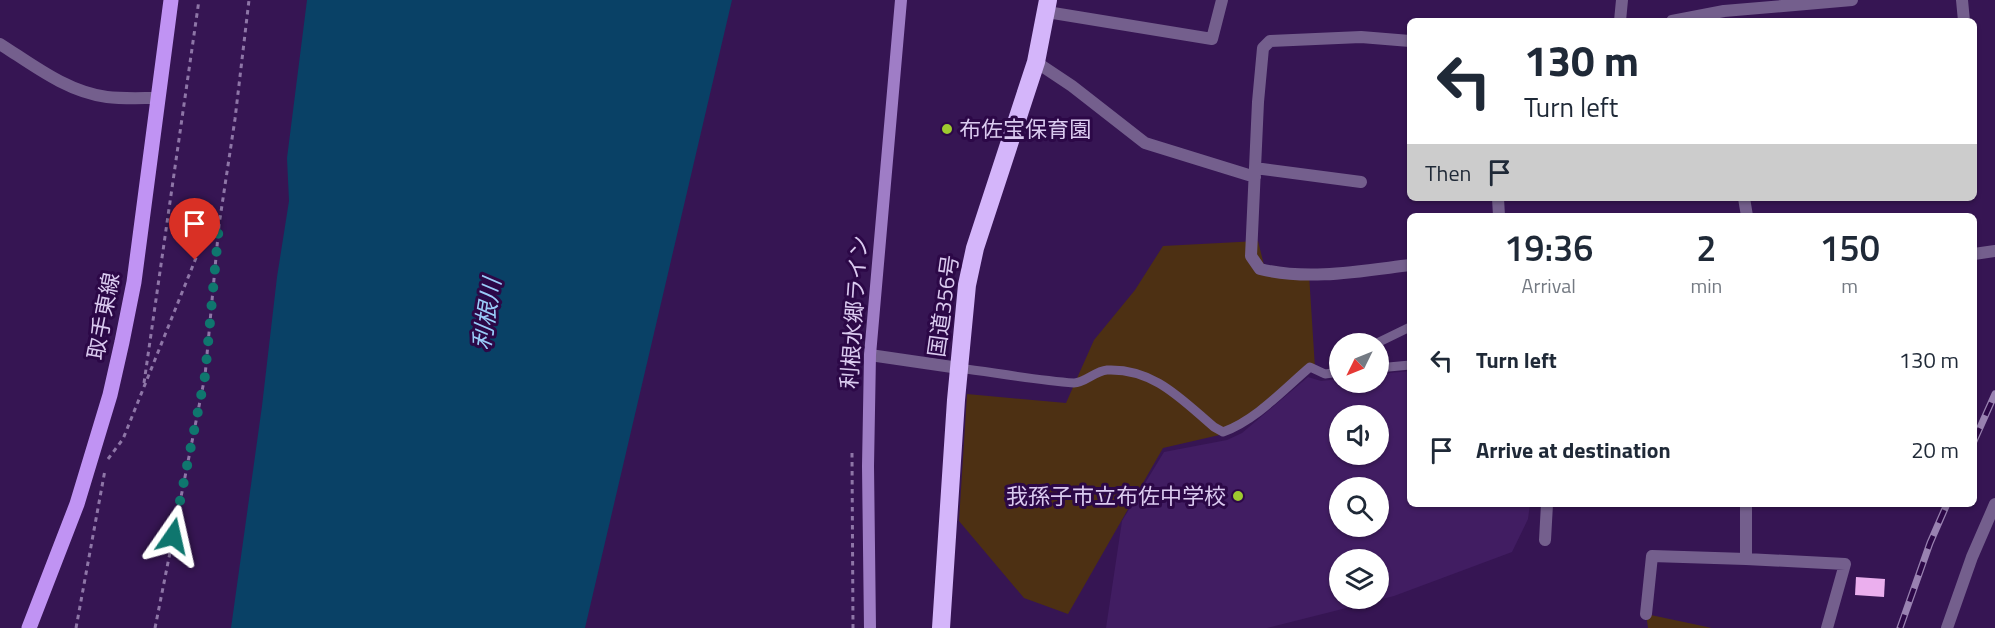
<!DOCTYPE html>
<html lang="en">
<head>
<meta charset="utf-8">
<style>
  :root { --surface:#fff; --page:#f2f2f3; --text:#1f2937; --muted:#747a83 }
  body { margin:0; font-family:"Titillium Web","Noto Sans JP",sans-serif; background:var(--page); color:var(--text); height:100vh; display:flex; flex-direction:column; font-size:22px; white-space:nowrap }
  * { box-sizing:border-box; margin:0 }
  p { font-size:20px; color:var(--muted) }
  .icon { flex:none; width:33px; height:33px; fill:none; stroke:currentColor; stroke-width:2; stroke-linecap:round; stroke-linejoin:round }
  .map { position:relative; flex:1; overflow:hidden }
  .panel { position:absolute; left:1407px; top:213px; width:570px; height:294px; display:flex; flex-direction:column; background:var(--surface); border-radius:9px; box-shadow:0 2px 4px #0004 }
  .panel>* { flex:none }
  .top-card { position:absolute; left:1407px; top:18px; width:570px; height:183px; border-radius:9px; box-shadow:0 2px 4px #0004; background:#fff; color:var(--text); overflow:hidden }
  .needle { width:39px; rotate:227deg }
  .tools { position:absolute; left:1329px; top:333px; display:grid; gap:12px }
  .tools a { display:grid; place-items:center; width:60px; height:60px; border-radius:50%; background:var(--surface); box-shadow:0 2px 4px #0004; font-size:30px }
  .pin { position:absolute; display:grid; place-items:center; width:51px; height:51px; color:#fff; margin:-62px -26px; border-radius:50% 50% 50% 0; rotate:-45deg; box-shadow:0 0 6px #0007 }
  .pin .icon { rotate:45deg }
  .me { position:absolute; width:66px; margin:-33px; rotate:11deg; stroke-linejoin:round; filter:drop-shadow(0 0 4px #0008) }
  .turn { display:flex; align-items:center; gap:21px; height:126px; padding:0 18px; font-size:27px }
  .turn .icon { width:78px; height:78px; stroke-width:2.5 }
  .turn b { display:block; font-size:42px; line-height:51px }
  .then { display:flex; align-items:center; height:57px; padding:0 18px; background:#0003; gap:12px; font-size:22px }
  .eta { display:flex; justify-content:space-evenly; align-items:center; height:102px; text-align:center }
  .eta b { font-size:36px; font-weight:600; line-height:42px }
  ul { padding:0; list-style:none }
  li { display:flex; align-items:center; gap:18px; height:90px; padding:0 18px }
  li div { flex:1 }
  li b { display:block; font-size:22px }
  li em { font-style:normal }
  .map>svg:first-child { display:block }
</style>
</head>
<body>
<div class="map">
<svg width="1995" height="628" viewBox="0 0 1995 628">
  <rect width="100%" height="100%" fill="#361553"/>
  <path fill="#411d62" fill-rule="evenodd" d="M1410,371v133h120l-2,15 -16,33 -118,44 -127,32h-161l16,-107 42,-69 63,-12 15,-7 66,-56 13,4 18,-2 1,3h38l1,-8zM1340,416h38v38h-38zM1340,488h38v38h-38zM1340,560h38v38h-38z"/>
  <path fill="#4d3013" d="M1258,241l7,28 44,5 6,94 -87,65 -65,15 -95,166 -44,-16 -65,-77 8,-127 99,9 28,-63 41,-50 28,-44z
    M1646,614l66,14h-64z"/>
  <path fill="#094166" d="M307,0h425l-147,628h-354l31,-222 15,-129 12,-76 -2,-43z"/>
  <path fill="#ebafee" d="M1856,577l29,2 -1,18 -29,-2z"/>
  <g fill="none" stroke-linecap="round" stroke-linejoin="round">
    <path stroke="#8e76a7" stroke-width="3" stroke-dasharray="4.5 4.5" stroke-linecap="butt" d="M144,383l55,-383
      M852,453l1,175
      M108,459l15,-20 81,-201 15,-12
      M76,628l29,-158
      M155,628l50,-252 14,-151 16,-106 14,-119"/>
    <path stroke="#745f8d" stroke-width="9" d="M1375,344l35,-17
      M959,368c38,5 76,12 115,15 11,0 21,-12 33,-13 47,-2 75,30 107,57l9,5c33,-12 60,-42 87,-65l15,7 15,-2
      M1378,368l32,-3"/>
    <path stroke="#745f8d" stroke-width="12" d="M1962,0l2,21
      M1047,12l165,27 10,-39
      M1620,21l2,-21
      M1672,21l52,-10 128,-11
      M1410,41l-49,-4 -91,4 -7,7 -5,54 -7,154 9,13c48,12 101,2 150,-4
      M0,44c33,21 67,48 107,53 16,2 34,1 51,1
      M1036,62l36,24 73,57 110,34
      M1255,168l106,14
      M1498,198l1,18
      M1744,198l3,18
      M1974,254l21,-3
      M870,355l89,13
      M1545,540l2,-36
      M1746,559l99,5 -18,64
      M1646,614l6,-58 94,3v-55
      M1947,628l25,-71 23,-53"/>
    <path stroke="#9f7dc6" stroke-width="12" d="M870,628l-2,-162 2,-111 31,-355"/>
    <path stroke="#c093f3" stroke-width="15" d="M29,628l48,-124 33,-109 12,-53 12,-60 37,-282"/>
    <path stroke="#d4b5fa" stroke-width="18" d="M941,628l15,-228 11,-115 8,-37 61,-186 12,-62"/>
    <defs>
      <path id="rail" d="M1974,441l21,-47
        M1900,628l30,-85 17,-39"/>
    </defs>
    <use href="#rail" stroke="#9982b1" stroke-width="7"/>
    <use href="#rail" stroke="#2c0847" stroke-width="4.5" stroke-dasharray="14" stroke-linecap="butt"/>
  </g>
  <g fill="none" stroke-linecap="round" stroke-linejoin="round">
    <path stroke="#0f766e" stroke-width="10" stroke-dasharray="0 18" d="M173,536l32,-160 14,-151 -15,13 -9,22"/>
  </g>
  <g fill="#9eca2f" stroke="#2c0847" stroke-width="2">
    <circle cx="947" cy="129" r="6"/>
    <circle cx="1238" cy="496" r="6"/>
  </g>
  <g text-anchor="middle" dominant-baseline="central" stroke-width="6" stroke-linejoin="round" paint-order="stroke">
    <g font-size="22" fill="#dacaef" stroke="#2c0847" text-anchor="start">
      <text x="959" y="129">布佐宝保育園</text>
      <text x="1226" y="496" text-anchor="end">我孫子市立布佐中学校</text>
    </g>
    <g font-size="22" fill="#dacaef" stroke="#2c0847">
      <text transform="translate(943 306) rotate(-82)">国道356号</text>
      <text transform="translate(854 312) rotate(-86)">利根水郷ライン</text>
      <text transform="translate(103 316) rotate(-79)">取手東線</text>
    </g>
    <g font-size="24" font-style="italic" fill="#99ccf8" stroke="#2c0847">
      <text transform="translate(486 314) rotate(-81)">利根川</text>
    </g>
  </g>
</svg>
<div class="tools">
<a><svg class="needle" viewBox="-14 -14 28 28"><path d="M0-13l5 13h-10z" fill="#e53935"/><path d="M0 13l5-13h-10z" fill="#747a83"/></svg></a>
<a><svg class="icon" aria-label="sound" viewBox="0 0 24 24"><path d="M4 9h4l5-4v14l-5-4H4zM17 9q2 3 0 6"/></svg></a>
<a><svg class="icon" aria-label="search" viewBox="0 0 24 24"><circle cx="10" cy="10" r="6"/><path d="M15 15l6 6"/></svg></a>
<a><svg class="icon" aria-label="layers" viewBox="0 0 24 24"><path d="M12 4l9 5-9 5-9-5zM3 14l9 5 9-5"/></svg></a>
</div>
<div class="pin" style="left:195px;top:260px;background:#d93025"><svg class="icon" aria-label="arrive" viewBox="0 0 24 24"><path d="M6 21V4h12l-3 4 3 4H6"/></svg></div>
<svg class="me" style="left:173px;top:536px" viewBox="-20 -20 40 40"><path d="M0-17L14 15 0 8-14 15z" fill="#0f766e" stroke="#fff" stroke-width="4"/></svg>
<div class="top-card">
<div class="turn"><svg class="icon" aria-label="left" viewBox="0 0 24 24"><path d="M17 20v-9H6M10 6l-5 5 5 5"/></svg><div><b>130 m</b>Turn left</div></div>
<div class="then">Then<svg class="icon" aria-label="arrive" viewBox="0 0 24 24"><path d="M6 21V4h12l-3 4 3 4H6"/></svg></div>
</div>
<section class="panel">
<div class="eta">
<div><b>19:36</b><p>Arrival</p></div>
<div><b>2</b><p>min</p></div>
<div><b>150</b><p>m</p></div>
</div>
<ul>
<li><svg class="icon" aria-label="left" viewBox="0 0 24 24"><path d="M17 20v-9H6M10 6l-5 5 5 5"/></svg><div><b>Turn left</b></div><em>130 m</em></li>
<li><svg class="icon" aria-label="arrive" viewBox="0 0 24 24"><path d="M6 21V4h12l-3 4 3 4H6"/></svg><div><b>Arrive at destination</b></div><em>20 m</em></li>
</ul>
</section>
</div>
</body>
</html>
